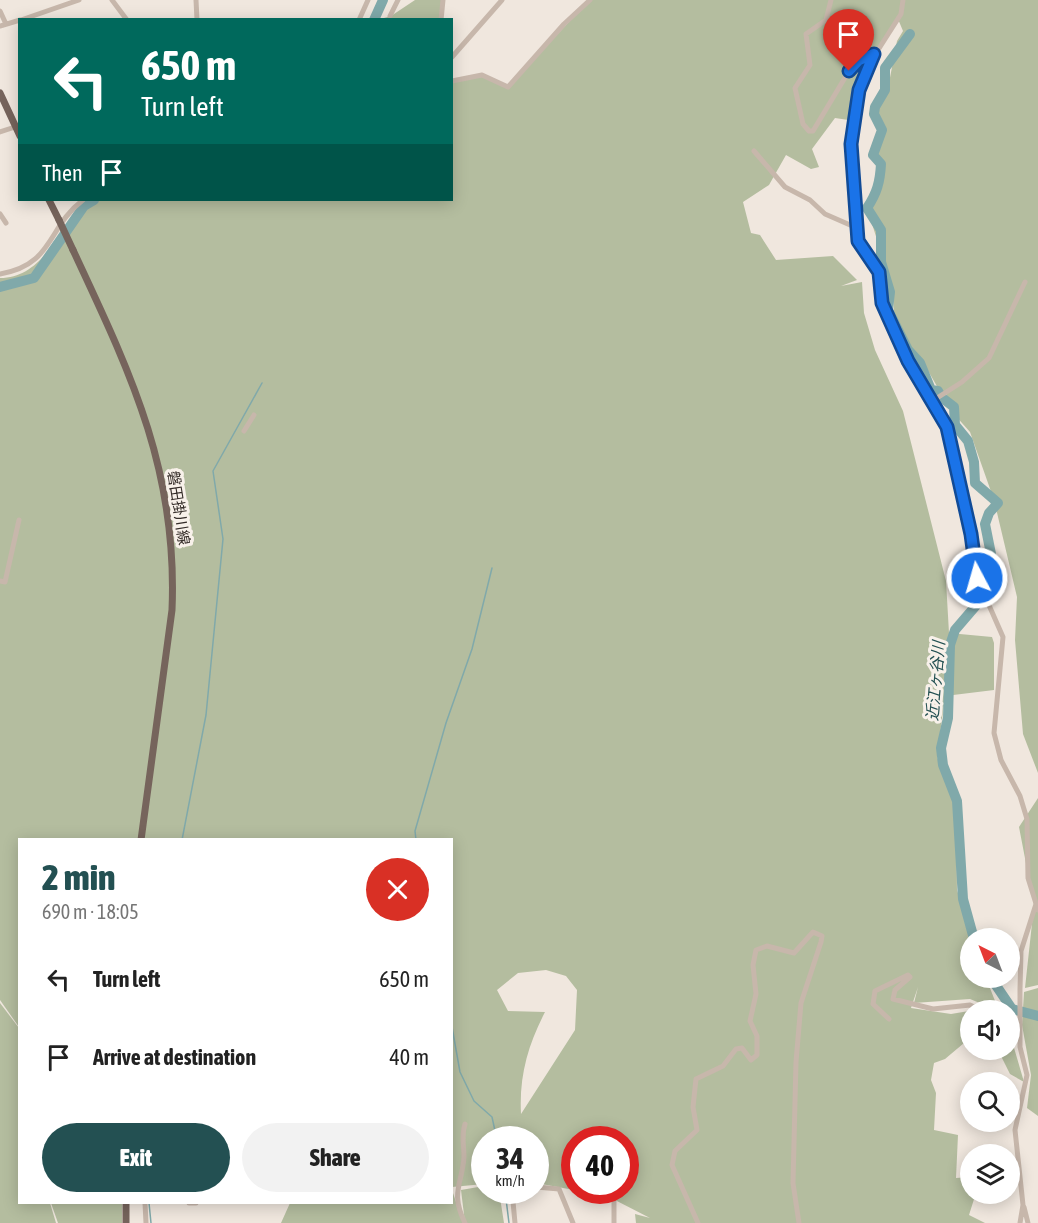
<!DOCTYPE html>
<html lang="en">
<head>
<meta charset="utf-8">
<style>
  :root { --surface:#fff; --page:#f2f2f2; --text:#222; --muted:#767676; --accent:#235052 }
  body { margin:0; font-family:"Asap Condensed","Noto Sans JP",sans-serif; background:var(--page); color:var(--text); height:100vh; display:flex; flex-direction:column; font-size:22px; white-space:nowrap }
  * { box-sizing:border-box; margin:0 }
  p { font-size:20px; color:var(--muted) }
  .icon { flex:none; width:33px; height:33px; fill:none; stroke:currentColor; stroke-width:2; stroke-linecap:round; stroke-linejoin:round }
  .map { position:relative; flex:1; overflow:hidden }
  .sheet { position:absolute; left:18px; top:838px; width:435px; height:366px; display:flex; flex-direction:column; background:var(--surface); border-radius:0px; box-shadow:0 3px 15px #0003 }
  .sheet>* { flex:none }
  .guide { position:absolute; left:18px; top:18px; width:435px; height:183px; border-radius:0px; box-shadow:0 3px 15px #0003; background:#00695c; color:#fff; overflow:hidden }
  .needle { width:39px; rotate:318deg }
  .tools { position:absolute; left:960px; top:928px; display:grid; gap:12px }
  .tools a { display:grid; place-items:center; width:60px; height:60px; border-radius:50%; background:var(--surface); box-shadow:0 3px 15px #0003; font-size:30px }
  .speed { position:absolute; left:471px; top:1126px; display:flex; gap:12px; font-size:30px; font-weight:700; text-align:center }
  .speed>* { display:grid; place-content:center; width:78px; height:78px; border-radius:50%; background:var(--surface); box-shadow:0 3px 15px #0003; line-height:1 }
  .speed small { font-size:15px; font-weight:400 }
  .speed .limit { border:9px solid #d22; background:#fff; color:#111 }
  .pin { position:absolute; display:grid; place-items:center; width:51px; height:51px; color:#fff; margin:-62px -26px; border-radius:50% 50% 50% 0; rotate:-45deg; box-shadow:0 0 6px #0007 }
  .pin .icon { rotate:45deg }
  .me { position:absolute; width:66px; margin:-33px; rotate:354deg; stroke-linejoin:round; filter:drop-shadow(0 0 4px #0008) }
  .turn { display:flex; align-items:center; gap:21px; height:126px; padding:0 24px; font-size:27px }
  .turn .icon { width:78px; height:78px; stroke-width:2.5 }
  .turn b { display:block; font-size:42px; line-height:51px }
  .then { display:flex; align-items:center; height:57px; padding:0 24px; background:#0003; gap:12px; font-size:22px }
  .round { display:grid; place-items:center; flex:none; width:63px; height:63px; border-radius:32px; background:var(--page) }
  .headline { display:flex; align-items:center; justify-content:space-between; height:102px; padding:0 24px }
  h1 { font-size:36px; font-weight:800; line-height:45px; color:var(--accent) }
  .action { display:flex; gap:12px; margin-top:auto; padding:12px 24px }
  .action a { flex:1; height:69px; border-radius:36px; background:var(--accent); color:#fff; font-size:24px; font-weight:800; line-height:69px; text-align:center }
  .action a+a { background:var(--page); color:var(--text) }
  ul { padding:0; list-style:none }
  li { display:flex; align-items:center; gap:18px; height:78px; padding:0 24px }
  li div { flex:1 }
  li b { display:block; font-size:22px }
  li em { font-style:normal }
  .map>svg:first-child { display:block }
</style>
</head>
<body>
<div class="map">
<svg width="1038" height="1223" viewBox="0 0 1038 1223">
  <rect width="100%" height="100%" fill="#f0e7de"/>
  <path fill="#b4bd9f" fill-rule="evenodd" d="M415,0h27l-2,19 -63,1 14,-4z
    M590,0h448v773l-15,-39 -8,-94 2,-43 -23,-97 -24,-68 -16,-18 -8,-21 -4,2 -23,-40 -11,-9 -14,-33 -1,-23 -26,-82 17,-30 -11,-23 9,-25 -11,-18 17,-24 9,-47 6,-10 -5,-12 4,-10 -26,44 -12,8 -11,30 2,30 -20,-3 -23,31 7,18 -8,2 -25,-14 -17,30 -26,17 8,31 9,2 16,25 57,-4 24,24 -16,6 21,-4 2,31 11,37 28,61 43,170 3,52 43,4 2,6v47l-49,6 -8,61 16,38 3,18 1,77 16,49 -3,39h16l13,33 -29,-12 -56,4 4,-16 -7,21 40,6 24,-4 1,1h-6v27l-25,21 -11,4 -3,17 5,13 -2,37 24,5 -2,43 14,-1v17h18v5l-13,-3 -6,19 16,8h-349l-1,-9 15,4 -37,-19 -32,-8h45v-51h-52v50l-38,-7v-43h-52v44l-32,3v-347h-432l-1,187 -19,-27v-722c37,0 55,-37 74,-64l-7,28 11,-39 5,-3h369v-120l30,-5 26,11zM546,970l20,6 11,14 -2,40 -54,84c-2,-38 7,-69 24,-102l-37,-1 -11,-21 21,-17z
    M1038,798v187l-13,3 9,-83 -15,-78z
    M1038,988v128l-11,-8 4,-33 -9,-50 2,-33z
    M0,1003l19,25 1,175h30l6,20h-56z
    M1010,1034l14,48 -14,-8 -12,-24h12z
    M484,1186v5h15l5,32h-39l-4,-33z
    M452,1190l11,33h-182l9,-20h162z
    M51,1203h71v20h-64z"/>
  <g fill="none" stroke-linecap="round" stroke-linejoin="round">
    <path stroke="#80a9aa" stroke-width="1.5" d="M182,840l24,-125 17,-176 -10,-68 49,-88
      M416,840l-1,-9 31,-108 26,-74 20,-81
      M452,1027l8,45 14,29 18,16 5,23
      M505,1191l4,32
      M149,1203l2,20"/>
    <path stroke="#80a9aa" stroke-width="10" d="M374,20l9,-20
      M910,34l-25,34v22l-10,17 -1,7 8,16 -9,25 8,9c-1,18 -4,29 -14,44l14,22v32l9,30 -2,18 20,40 12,13 11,27 7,1 3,6 13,10 1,18 13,16 6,21 1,21 23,20 -9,10 -4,11 9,45 -3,14 -6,12 -30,35 -5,15 -2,73 -7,30 2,17 14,36 6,98 11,40
      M0,287l34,-9 50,-72 10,-6
      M991,978l21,31 26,7"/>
    <path stroke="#c7b7ab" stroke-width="5" d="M112,0l15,20
      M196,0l1,20
      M831,0l-5,20 -20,14 4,31 -15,23 8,36 6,7h4l36,-60 10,-11 15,-5
      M903,0l-2,14 -30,47 -12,29 -9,65 7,79 4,13 18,25 3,31 26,58 39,66 24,107 6,44 26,59 -9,96 7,27 19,36 7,23 1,59 10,32
      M0,11l6,13
      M390,16l8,-16
      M21,20l58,-20
      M359,20l9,-20
      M441,20l2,-20
      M0,26l20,-6
      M452,57l50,-57
      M452,81l30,-6 26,12 56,-63 26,-24
      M0,132l15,-5
      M754,151l31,36 25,13 15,14 32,14
      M0,214l6,9
      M0,274c54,-9 47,-47 83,-74
      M930,397l7,1 25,-16 27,-24 36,-76
      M244,431l10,-16
      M0,581l5,1 14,-62
      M889,1019l-16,-15 2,-13 33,-16 2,2 -15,13 -2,9 40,10 37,-4 13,6
      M1010,1024l10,4
      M536,1187l23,2 14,34
      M512,1191l3,32
      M145,1203l1,20
      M189,1203h7
      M1024,1207l4,16
      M465,1223c-15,-31 -3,-38 -1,-66 0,-13 -3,-21 1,-33
      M614,1223v-29
      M698,1223l-26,-58 3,-14 22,-21 -4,-23 3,-28 27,-13 13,-17 6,-1 9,12 6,-5v-19l-7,-15 6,-27 -3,-29 3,-15 11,-4 27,7 19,-21 9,4 -1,6 -20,61 -5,59 -3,121 6,40
      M1020,1223l3,-18 -8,-75 12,-55 -7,-28v-58l1,-38 15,-47"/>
    <path stroke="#76645c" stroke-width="7" d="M0,93l20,43
      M49,200l10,20
      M73,250c57,122 105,220 99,360l-31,230
      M126,1203v20"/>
    <path stroke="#76645c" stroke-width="7" d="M59,220l14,30"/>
  </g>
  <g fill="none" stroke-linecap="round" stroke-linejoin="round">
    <defs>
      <path id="route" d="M849,71l10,-11 15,-6 -15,36 -8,54 7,97 21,31 3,31 26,58 39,66 24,107 6,44"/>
    </defs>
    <use href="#route" stroke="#114b97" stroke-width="15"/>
    <use href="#route" stroke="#1a73e8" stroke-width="10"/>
  </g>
  <g text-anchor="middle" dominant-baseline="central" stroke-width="6" stroke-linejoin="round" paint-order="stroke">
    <g font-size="15" fill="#352d29" stroke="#f8f1ea">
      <text transform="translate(179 508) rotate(81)">磐田掛川線</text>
    </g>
    <g font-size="16" font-style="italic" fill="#235052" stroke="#f8f1ea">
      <text transform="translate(935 681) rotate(-85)">近江ヶ谷川</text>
    </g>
  </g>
</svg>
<div class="tools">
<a><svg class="needle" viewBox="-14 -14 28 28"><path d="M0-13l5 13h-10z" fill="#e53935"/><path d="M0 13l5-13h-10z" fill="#767676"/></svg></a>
<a><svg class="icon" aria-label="sound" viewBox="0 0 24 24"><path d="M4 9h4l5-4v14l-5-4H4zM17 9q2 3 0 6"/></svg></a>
<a><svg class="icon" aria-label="search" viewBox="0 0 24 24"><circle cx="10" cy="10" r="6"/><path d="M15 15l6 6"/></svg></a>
<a><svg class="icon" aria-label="layers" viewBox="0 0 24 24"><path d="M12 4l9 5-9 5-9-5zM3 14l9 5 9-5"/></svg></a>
</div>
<div class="speed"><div>34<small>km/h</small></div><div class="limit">40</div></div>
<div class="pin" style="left:849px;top:71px;background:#d93025"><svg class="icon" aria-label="arrive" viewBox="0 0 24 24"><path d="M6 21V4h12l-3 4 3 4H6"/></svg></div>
<svg class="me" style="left:977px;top:578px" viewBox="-20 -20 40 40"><circle r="17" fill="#1a73e8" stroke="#fff" stroke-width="3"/><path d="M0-11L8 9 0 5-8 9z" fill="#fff"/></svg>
<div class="guide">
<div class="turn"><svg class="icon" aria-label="left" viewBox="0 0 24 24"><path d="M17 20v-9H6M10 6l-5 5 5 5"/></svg><div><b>650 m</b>Turn left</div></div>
<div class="then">Then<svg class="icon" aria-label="arrive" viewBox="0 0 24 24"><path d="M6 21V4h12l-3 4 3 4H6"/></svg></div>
</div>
<section class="sheet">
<div class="headline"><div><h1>2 min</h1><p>690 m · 18:05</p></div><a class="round" style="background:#d93025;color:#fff"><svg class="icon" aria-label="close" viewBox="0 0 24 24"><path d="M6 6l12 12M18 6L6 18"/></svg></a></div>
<ul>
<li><svg class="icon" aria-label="left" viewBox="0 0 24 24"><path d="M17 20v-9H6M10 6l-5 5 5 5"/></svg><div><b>Turn left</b></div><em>650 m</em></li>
<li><svg class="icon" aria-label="arrive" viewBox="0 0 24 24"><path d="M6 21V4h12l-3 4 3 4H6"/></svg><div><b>Arrive at destination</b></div><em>40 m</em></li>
</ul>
<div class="action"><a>Exit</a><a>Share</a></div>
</section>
</div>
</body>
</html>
